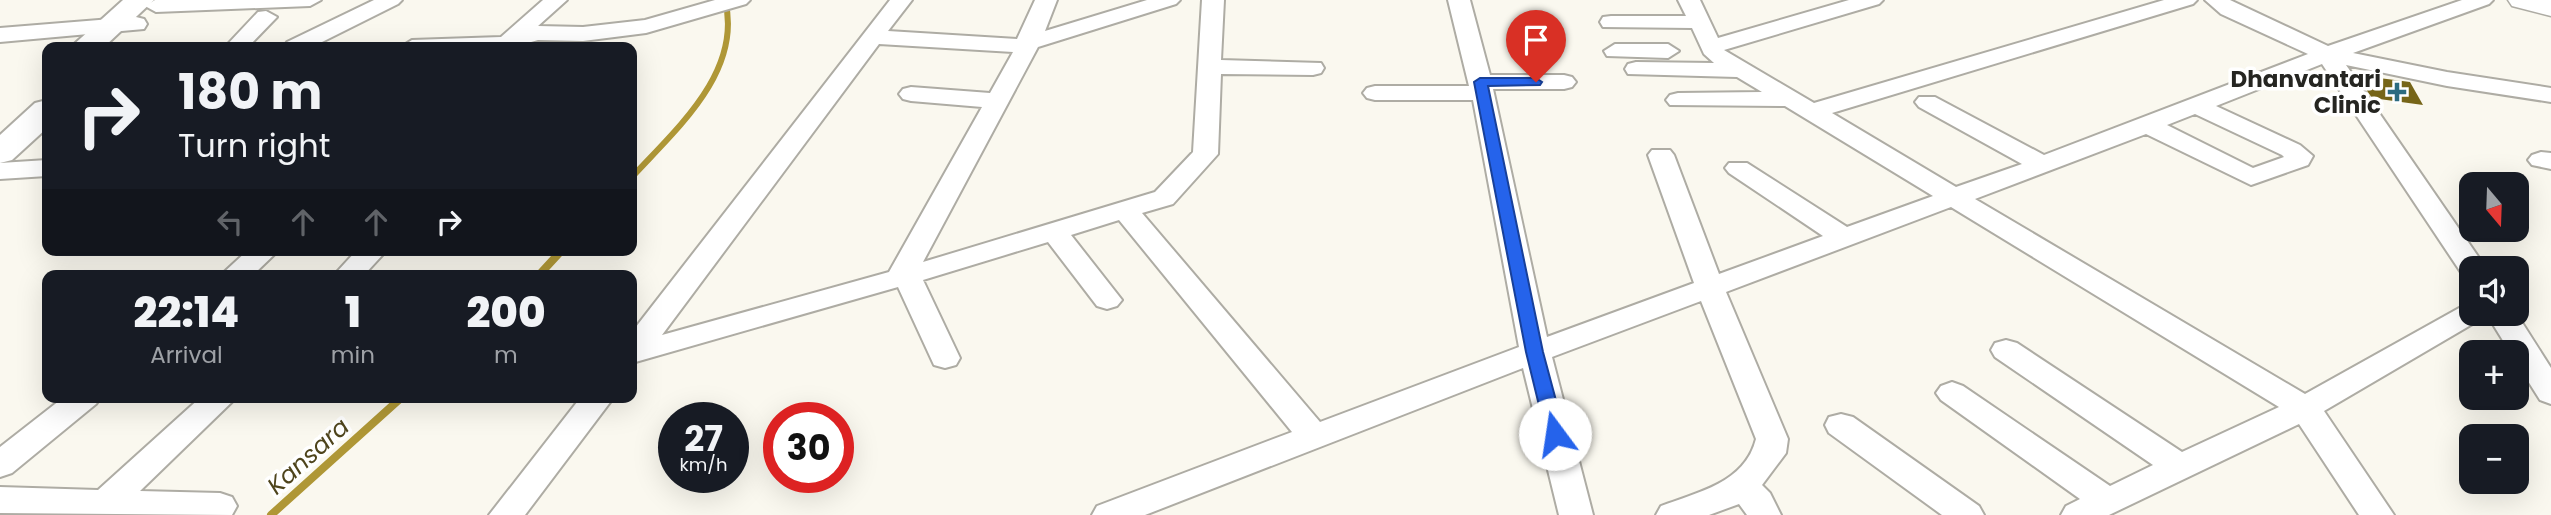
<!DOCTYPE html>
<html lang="en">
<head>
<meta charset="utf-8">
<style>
  :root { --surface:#171b24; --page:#20242c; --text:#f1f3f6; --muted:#9ea1a6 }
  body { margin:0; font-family:Poppins,sans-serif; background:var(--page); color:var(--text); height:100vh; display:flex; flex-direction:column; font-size:26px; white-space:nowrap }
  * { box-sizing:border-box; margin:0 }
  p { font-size:23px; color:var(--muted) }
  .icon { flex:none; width:38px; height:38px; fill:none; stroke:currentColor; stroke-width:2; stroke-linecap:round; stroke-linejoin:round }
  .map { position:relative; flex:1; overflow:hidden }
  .side { position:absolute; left:42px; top:270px; width:595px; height:133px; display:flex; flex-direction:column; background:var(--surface); border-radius:14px; box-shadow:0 7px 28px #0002 }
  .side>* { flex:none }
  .guide { position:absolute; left:42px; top:42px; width:595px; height:214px; border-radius:14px; box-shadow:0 7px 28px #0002; background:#171b24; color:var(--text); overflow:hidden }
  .needle { width:46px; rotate:161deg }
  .buttons { position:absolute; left:2459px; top:172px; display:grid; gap:14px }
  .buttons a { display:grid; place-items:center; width:70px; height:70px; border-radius:14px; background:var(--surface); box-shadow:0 7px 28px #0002; font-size:35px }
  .speed { position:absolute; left:658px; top:402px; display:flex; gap:14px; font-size:35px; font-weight:700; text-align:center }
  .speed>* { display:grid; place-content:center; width:91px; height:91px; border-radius:50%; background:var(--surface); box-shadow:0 7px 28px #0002; line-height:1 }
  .speed small { font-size:18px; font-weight:400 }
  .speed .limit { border:10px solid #d22; background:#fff; color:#111 }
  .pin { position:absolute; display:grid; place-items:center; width:60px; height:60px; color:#fff; margin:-72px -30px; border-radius:50% 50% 50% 0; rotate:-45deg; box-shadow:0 0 7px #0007 }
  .pin .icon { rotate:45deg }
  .me { position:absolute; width:77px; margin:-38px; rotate:346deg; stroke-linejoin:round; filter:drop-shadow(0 0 5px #0008) }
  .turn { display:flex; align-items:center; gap:24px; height:147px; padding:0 21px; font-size:32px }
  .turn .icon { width:91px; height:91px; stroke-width:2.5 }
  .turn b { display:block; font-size:49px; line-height:60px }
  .lanes { display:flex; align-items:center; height:66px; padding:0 21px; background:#0003; justify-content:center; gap:35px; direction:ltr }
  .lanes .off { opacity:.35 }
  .eta { display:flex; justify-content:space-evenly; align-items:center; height:119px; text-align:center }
  .eta b { font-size:42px; font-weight:800; line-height:49px }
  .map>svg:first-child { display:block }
</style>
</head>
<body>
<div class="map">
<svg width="2551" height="515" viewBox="0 0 2551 515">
  <rect width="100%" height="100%" fill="#faf8ef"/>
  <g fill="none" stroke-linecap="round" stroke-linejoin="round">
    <path stroke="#af9736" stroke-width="6" d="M632,177c44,-48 111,-105 93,-177"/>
    <path stroke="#af9736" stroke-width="8" d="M539,275l23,-25
      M271,515l131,-118"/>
  </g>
  <path fill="#766518" d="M2356,75l54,7 13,23 -51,-7z"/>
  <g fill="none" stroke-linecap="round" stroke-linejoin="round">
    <defs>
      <path id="minor" d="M155,0h166l-11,6 -154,6 -11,-6z
        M374,0h28l-4,4 -86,43h-28l3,-5z
        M543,0h24l-29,26 45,1 62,-7 70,-20h35l-4,4 -100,29 -63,8 -45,-1 -24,7h-113l11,-7 89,-3z
        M890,0h22l-24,31 129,8 18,-39h22l-12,31 102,-31h33l-4,4 -138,43 -115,215 232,-70 38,-40 9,-152h22l-3,60 100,3 3,5 -3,5 -8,2 -92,-1 -3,80 -45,50 -31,9 178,209 199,-75 -46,-247h-98l-8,-2 -4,-5 4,-5 8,-2h94l-21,-86h22l20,75h74l8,2 4,5 -4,5 -8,2h-71l54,248 147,-54 -46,-128 4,-5h18l4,5 45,119 104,-38 -94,-63 -4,-5 4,-5h18l100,64 86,-31 -148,-90 -115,-1 -4,-5 4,-5 8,-2 84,-1 -25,-15 -109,-3 -3,-5 3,-5 8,-2 78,1 -10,-9 -12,-26 -89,-1 -3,-5 3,-5 8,-1h75l-8,-16h22l18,38 131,-38h34l-4,4 -155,46 90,53 350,-103h33l-4,4 -361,109 124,74 66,-23 -103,-57 -4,-5 4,-5h16l109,58 264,-101 -87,-40 -16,-14h25l98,46 134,-46h31l-4,4 -136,49 94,19 104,16v14l-104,-16 -101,-21 140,203h-15v8l-9,-2 -140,-210 -106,42 84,39 13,11 -5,9 -57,20 -105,-51 -171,65 330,195 156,-87 10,-3v9h15l-5,6 -157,92 70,104h-35l-60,-91 -190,91h-48l5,-9 14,-7 -139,-99 -5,-7 5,-7 11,-4 11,4 147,100 43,-21 -158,-108 -4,-7 4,-7 11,-3 11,3 165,109 97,-45 -328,-200 -225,85 62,147 -2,14 -24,32 8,8 11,22h-34l-8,-11 -30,11h-53l5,-9c37,-14 84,-23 95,-67l-55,-138 -149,56 41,158h-34l-36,-147 -378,147h-53l5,-9 195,-74 -173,-212 -48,15 51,65 -5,6 -10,3 -10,-3 -49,-64 -125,38 37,78 -4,7 -11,3 -11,-3 -36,-78 -266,76v-31zM879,44l134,8 -23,41 -79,-6 -8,2 -4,5 4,5 8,2 71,6 -93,165 -227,63zM2195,114l87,41 2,2 -31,11 -86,-43z
        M266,11l11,6 -29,30h-23l33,-35z
        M136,17l8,2 3,5 -3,5 -144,13v-14z
        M1615,44h53l11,7 -11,7 -61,-2 -3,-5z
        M2541,152l10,1v16l-19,-4 -4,-5 4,-5z
        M47,160v16l-47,3v-16z
        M248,250h31l-26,25h-32z
        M357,250h30l-23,25h-30z
        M2486,313h30l35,55v36l-11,-4 -24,-38v-10h-6z
        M64,397h37l-5,7 -84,69 -12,4v-30z
        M201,397h36l-97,94 80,2 12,4 5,9 -5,9 -232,-2v-26l98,3z
        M581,397h33l-89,118h-36z
        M1841,414l12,3 126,89 5,9h-42l-113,-82 -4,-8 4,-8z"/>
      <path id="major" d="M2508,0h43v16l-39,-10z"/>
      <path id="highway" d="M123,0h31l-50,47h-33z
        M47,100v28l-35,32 -12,3v-28l35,-32z"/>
    </defs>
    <use href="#minor" stroke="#aeaca4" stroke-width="4"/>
    <use href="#major" stroke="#aeaca4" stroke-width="3"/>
    <use href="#highway" stroke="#aeaca4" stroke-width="4"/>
    <use href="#minor" fill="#fff" fill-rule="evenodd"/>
    <use href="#major" fill="#fff" fill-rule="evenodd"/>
    <use href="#highway" fill="#fff" fill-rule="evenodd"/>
  </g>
  <path fill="#2563eb" stroke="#184099" stroke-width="2" d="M1536,78l6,4 -2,3 -52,1 55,266 22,82 -10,6 -9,-6 -20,-82 -52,-270 6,-4z"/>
  <path fill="#2c6b80" stroke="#fff" stroke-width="2.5" d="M2393.5 81.5h7v7h7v7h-7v7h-7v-7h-7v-7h7z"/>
  <g text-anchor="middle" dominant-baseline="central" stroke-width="7" stroke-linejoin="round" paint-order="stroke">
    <g font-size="23" font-weight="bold" fill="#252521" stroke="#fff" text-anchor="end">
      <text x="2381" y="79">Dhanvantari<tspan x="2381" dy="26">Clinic</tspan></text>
    </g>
    <g font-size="24" font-style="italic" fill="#4e441c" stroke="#fff">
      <text transform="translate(308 456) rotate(-42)">Kansara</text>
    </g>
  </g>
</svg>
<div class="buttons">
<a><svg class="needle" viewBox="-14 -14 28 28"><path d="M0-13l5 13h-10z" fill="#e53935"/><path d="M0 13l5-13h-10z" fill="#9ea1a6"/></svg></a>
<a><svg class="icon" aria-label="sound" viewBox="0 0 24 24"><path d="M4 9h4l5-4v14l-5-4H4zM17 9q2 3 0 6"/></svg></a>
<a>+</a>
<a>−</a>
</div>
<div class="speed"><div>27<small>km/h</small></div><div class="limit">30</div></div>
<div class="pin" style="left:1536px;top:82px;background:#d93025"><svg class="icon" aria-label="arrive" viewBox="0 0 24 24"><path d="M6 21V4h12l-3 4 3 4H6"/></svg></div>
<svg class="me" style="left:1555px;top:434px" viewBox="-20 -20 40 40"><circle r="19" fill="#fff"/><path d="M0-13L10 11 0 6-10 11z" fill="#2563eb"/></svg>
<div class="guide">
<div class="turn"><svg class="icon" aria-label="right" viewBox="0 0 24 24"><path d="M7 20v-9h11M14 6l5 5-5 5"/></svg><div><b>180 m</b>Turn right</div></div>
<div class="lanes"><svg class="icon off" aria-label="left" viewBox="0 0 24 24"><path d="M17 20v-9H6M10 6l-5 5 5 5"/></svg><svg class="icon off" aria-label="ahead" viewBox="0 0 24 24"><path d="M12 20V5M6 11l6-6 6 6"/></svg><svg class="icon off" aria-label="ahead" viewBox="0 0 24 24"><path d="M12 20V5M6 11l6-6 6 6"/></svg><svg class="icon" aria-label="right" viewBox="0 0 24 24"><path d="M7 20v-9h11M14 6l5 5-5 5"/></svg></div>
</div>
<section class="side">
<div class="eta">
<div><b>22:14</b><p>Arrival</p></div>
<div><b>1</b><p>min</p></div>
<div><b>200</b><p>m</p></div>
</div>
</section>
</div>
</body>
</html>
